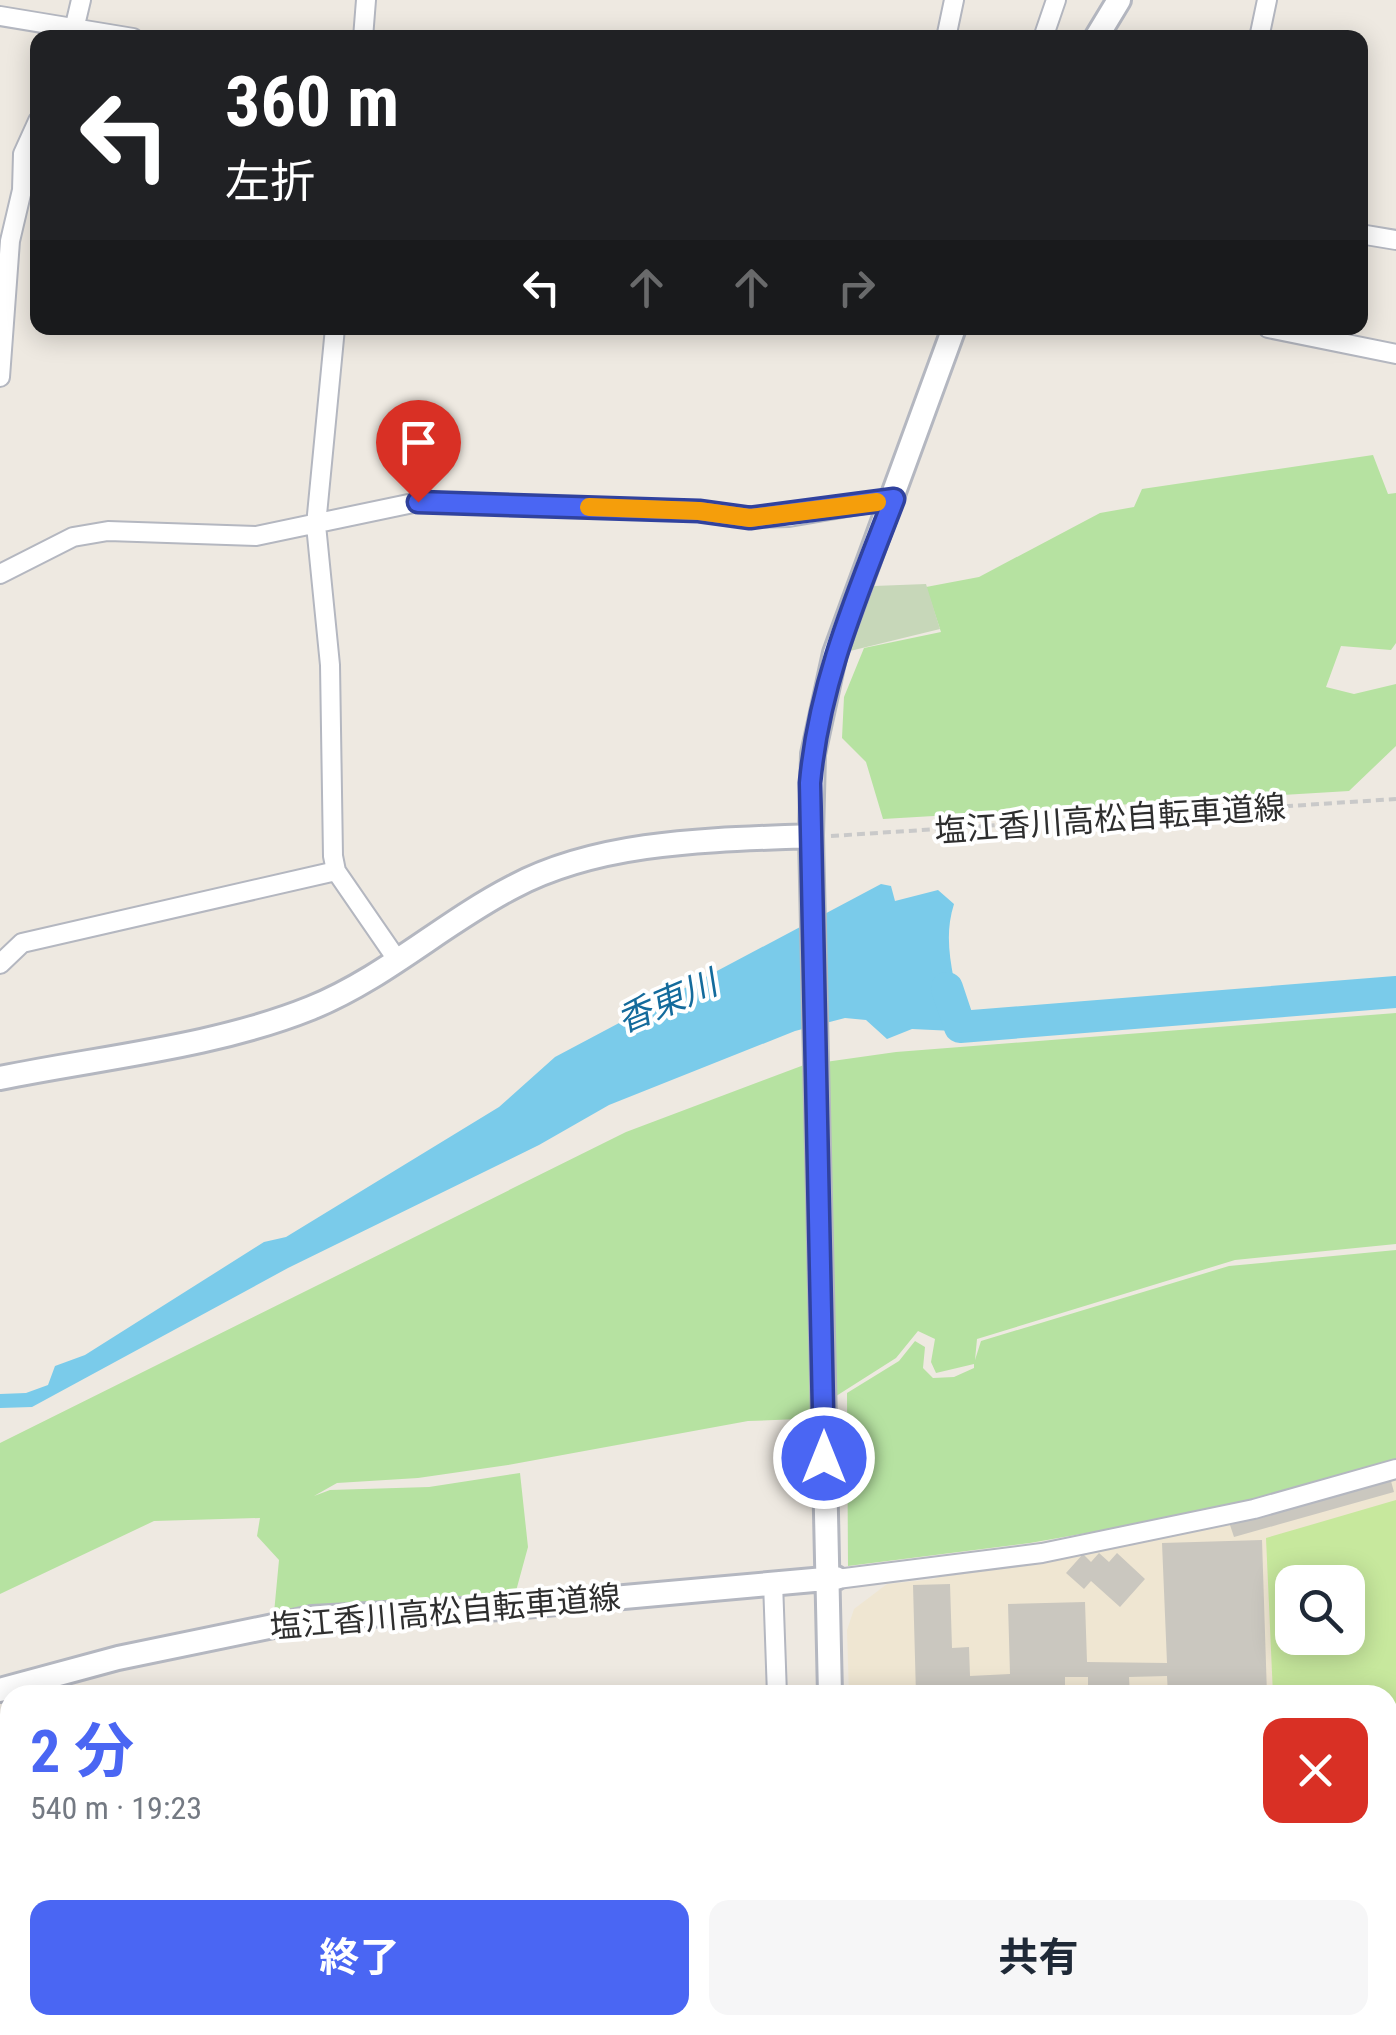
<!DOCTYPE html>
<html lang="ja">
<head>
<meta charset="utf-8">
<style>
  :root { --surface:#fff; --page:#f6f6f7; --text:#1f2937; --muted:#747a83; --accent:#4a66f3 }
  body { margin:0; font-family:"Roboto Condensed","Noto Sans JP",sans-serif; background:var(--page); color:var(--text); height:100vh; display:flex; flex-direction:column; font-size:38px; white-space:nowrap }
  * { box-sizing:border-box; margin:0 }
  p { font-size:32px; color:var(--muted) }
  .icon { flex:none; width:55px; height:55px; fill:none; stroke:currentColor; stroke-width:2; stroke-linecap:round; stroke-linejoin:round }
  .map { position:relative; flex:1; overflow:hidden }
  .side { position:absolute; left:0px; top:1685px; width:1398px; height:350px; display:flex; flex-direction:column; background:var(--surface); border-radius:30px 30px 0 0; box-shadow:0 5px 25px #0003 }
  .side>* { flex:none }
  .banner { position:absolute; left:30px; top:30px; width:1338px; height:305px; border-radius:20px; box-shadow:0 5px 25px #0003; background:#202124; color:#fff; overflow:hidden }
  .buttons { position:absolute; left:1275px; top:1565px; display:grid; gap:20px }
  .buttons a { display:grid; place-items:center; width:90px; height:90px; border-radius:20px; background:var(--surface); box-shadow:0 5px 25px #0003; font-size:50px }
  .pin { position:absolute; display:grid; place-items:center; width:85px; height:85px; color:#fff; margin:-102px -42px; border-radius:50% 50% 50% 0; rotate:-45deg; box-shadow:0 0 10px #0007 }
  .pin .icon { rotate:45deg }
  .me { position:absolute; width:110px; margin:-55px; rotate:0deg; stroke-linejoin:round; filter:drop-shadow(0 0 8px #0008) }
  .turn { display:flex; align-items:center; gap:35px; height:210px; padding:0 30px; font-size:45px }
  .turn .icon { width:130px; height:130px; stroke-width:2.5 }
  .turn b { display:block; font-size:70px; line-height:85px }
  .lanes { display:flex; align-items:center; height:95px; padding:0 30px; background:#0003; justify-content:center; gap:50px; direction:ltr }
  .lanes .off { opacity:.35 }
  .round { display:grid; place-items:center; flex:none; width:105px; height:105px; border-radius:20px; background:var(--page) }
  .headline { display:flex; align-items:center; justify-content:space-between; height:170px; padding:0 30px }
  h1 { font-size:60px; font-weight:700; line-height:75px; color:var(--accent) }
  .action { display:flex; gap:20px; margin-top:auto; padding:20px 30px }
  .action a { flex:1; height:115px; border-radius:20px; background:var(--accent); color:#fff; font-size:40px; font-weight:700; line-height:115px; text-align:center }
  .action a+a { background:var(--page); color:var(--text) }
  .map>svg:first-child { display:block }
</style>
</head>
<body>
<div class="map">
<svg width="1396" height="2035" viewBox="0 0 1396 2035">
  <rect width="100%" height="100%" fill="#eee9e1"/>
  <path fill="#efe6d2" fill-rule="evenodd" d="M1396,1476v445l-8,-1v-225h-539l-2,-65 7,-21 33,-25 47,-5 21,-10 88,-9 185,-36zM1292,1582h56v56h-56z"/>
  <path fill="#b6e2a1" d="M1373,455l15,39 8,-1v150l-5,7 -50,-4 -15,41 28,7 42,-10v62l-47,45 -466,28 -17,-57 -24,-24 2,-41 20,-49 77,-16 -15,-45 53,-10 121,-64 34,-6 8,-18z
    M1396,1013v231l-161,16 -258,79 -2,21 6,-19 248,-75 167,-16v214l-145,40 -221,39 -182,23 -1,-173 52,-32 16,-20 10,6 -2,21 10,10 21,-1 20,-9v-4l-38,9 -5,-11 4,-23 -17,-8 -22,27 -96,61 -52,2 -240,44 -90,13 -81,5 -23,13 16,-6 99,-3 91,-14 8,74 -12,44 -242,22 5,-53 -22,-24 3,-18 -106,3 -154,73v-151l626,-311 178,-67 92,-13z
    M10,2023l216,2v10h-226v-7z"/>
  <path fill="#c7d7b9" d="M926,584l14,45 -90,22 24,-65z"/>
  <path fill="#c7e89d" fill-rule="evenodd" d="M1396,1500v408l-8,-2v-211h-115l-7,-157zM1292,1582h56v56h-56z"/>
  <path fill="#7acbea" d="M881,884l10,2 4,15 43,-11 16,14c-14,44 5,79 6,123l-6,4 -42,-2 -25,10 -21,-19 -21,-2 -50,13 -186,74 -70,40 -251,123 -256,139 -32,1v-14l26,-1 22,-8 7,-19 30,-11 179,-113 22,-5 213,-130 56,-50z"/>
  <g fill="none" stroke-linecap="round" stroke-linejoin="round">
    <path stroke="#7acbea" stroke-width="32" d="M947,988l13,39 436,-35
      M0,2023l10,-5"/>
  </g>
  <path fill="#cac7bf" d="M1391,1481l3,11 -160,45 -4,-12z
    M1262,1540l5,155h-99l-1,-19 -38,1 1,18h-42v-18h-23v18h-54v-4l-95,4 -3,-110 37,-1 2,64 17,-1 1,29 40,-2 -2,-70 77,-2 2,60 80,1 -5,-120z
    M1099,1553l10,9 8,-9 28,26 -25,28 -29,-26 -7,8 -18,-16 17,-19 8,8z"/>
  <g fill="none" stroke-linecap="round" stroke-linejoin="round">
    <defs>
      <path id="street" d="M0,16l133,22
        M72,38l9,-38
        M363,38l3,-38
        M946,38l8,-38
        M1043,38l13,-38
        M1259,38l8,-38
        M1360,234l36,6
        M335,328l-19,197 14,140 3,191 3,15 62,90
        M1268,328l128,26
        M0,377l10,-136 12,-51 1,-36 15,-33
        M0,574l73,-37 35,-6 148,5 162,-34 281,9 51,7 39,-1 105,-18
        M0,964l22,-21 314,-72
        M837,1579l205,-26 212,-44 142,-40
        M773,1582l4,113
        M1388,1929l8,1
        M1388,1985l8,-32
        M517,2025l4,10
        M685,2035l1,-10
        M1339,2035l1,-10"/>
      <path id="secondary" d="M1096,38l23,-38
        M0,1078c103,-21 214,-31 311,-70 74,-30 132,-85 202,-121 88,-47 201,-47 298,-51
        M0,1690l118,-32 194,-40 189,-10 335,-30
        M830,1695l-19,-859 2,-82 22,-101 119,-325
        M843,2025v10"/>
    </defs>
    <use href="#street" stroke="#b4b7c0" stroke-width="22"/>
    <use href="#secondary" stroke="#b4b7c0" stroke-width="28"/>
    <path stroke="#c9c9c9" stroke-width="4" stroke-dasharray="8 5" stroke-linecap="butt" d="M831,836l565,-37"/>
    <use href="#street" stroke="#fff" stroke-width="18"/>
    <use href="#secondary" stroke="#fff" stroke-width="22"/>
  </g>
  <g fill="none" stroke-linecap="round" stroke-linejoin="round">
    <defs>
      <path id="route" d="M418,502l281,9 51,7 144,-19c-36,94 -75,183 -84,284l14,675"/>
    </defs>
    <use href="#route" stroke="#30429e" stroke-width="25"/>
    <use href="#route" stroke="#4a66f3" stroke-width="18"/>
    <path stroke="#f59e0b" stroke-width="18" d="M589,507l110,4 51,7 127,-16"/>
  </g>
  <g text-anchor="middle" dominant-baseline="central" stroke-width="8" stroke-linejoin="round" paint-order="stroke">
    <g font-size="32" fill="#2e2e2e" stroke="#fff">
      <text transform="translate(1110 819) rotate(-4)">塩江香川高松自転車道線</text>
      <text transform="translate(445 1612) rotate(-5)">塩江香川高松自転車道線</text>
    </g>
    <g font-size="35" font-style="italic" fill="#146b9c" stroke="#fff">
      <text transform="translate(667 1002) rotate(-23)">香東川</text>
    </g>
  </g>
</svg>
<div class="buttons">
<a><svg class="icon" aria-label="search" viewBox="0 0 24 24"><circle cx="10" cy="10" r="6"/><path d="M15 15l6 6"/></svg></a>
</div>
<div class="pin" style="left:418px;top:502px;background:#d93025"><svg class="icon" aria-label="arrive" viewBox="0 0 24 24"><path d="M6 21V4h12l-3 4 3 4H6"/></svg></div>
<svg class="me" style="left:824px;top:1458px" viewBox="-20 -20 40 40"><circle r="17" fill="#4a66f3" stroke="#fff" stroke-width="3"/><path d="M0-11L8 9 0 5-8 9z" fill="#fff"/></svg>
<div class="banner">
<div class="turn"><svg class="icon" aria-label="left" viewBox="0 0 24 24"><path d="M17 20v-9H6M10 6l-5 5 5 5"/></svg><div><b>360 m</b>左折</div></div>
<div class="lanes"><svg class="icon" aria-label="left" viewBox="0 0 24 24"><path d="M17 20v-9H6M10 6l-5 5 5 5"/></svg><svg class="icon off" aria-label="ahead" viewBox="0 0 24 24"><path d="M12 20V5M6 11l6-6 6 6"/></svg><svg class="icon off" aria-label="ahead" viewBox="0 0 24 24"><path d="M12 20V5M6 11l6-6 6 6"/></svg><svg class="icon off" aria-label="right" viewBox="0 0 24 24"><path d="M7 20v-9h11M14 6l5 5-5 5"/></svg></div>
</div>
<section class="side">
<div class="headline"><div><h1>2 分</h1><p>540 m · 19:23</p></div><a class="round" style="background:#d93025;color:#fff"><svg class="icon" aria-label="close" viewBox="0 0 24 24"><path d="M6 6l12 12M18 6L6 18"/></svg></a></div>
<div class="action"><a>終了</a><a>共有</a></div>
</section>
</div>
</body>
</html>
